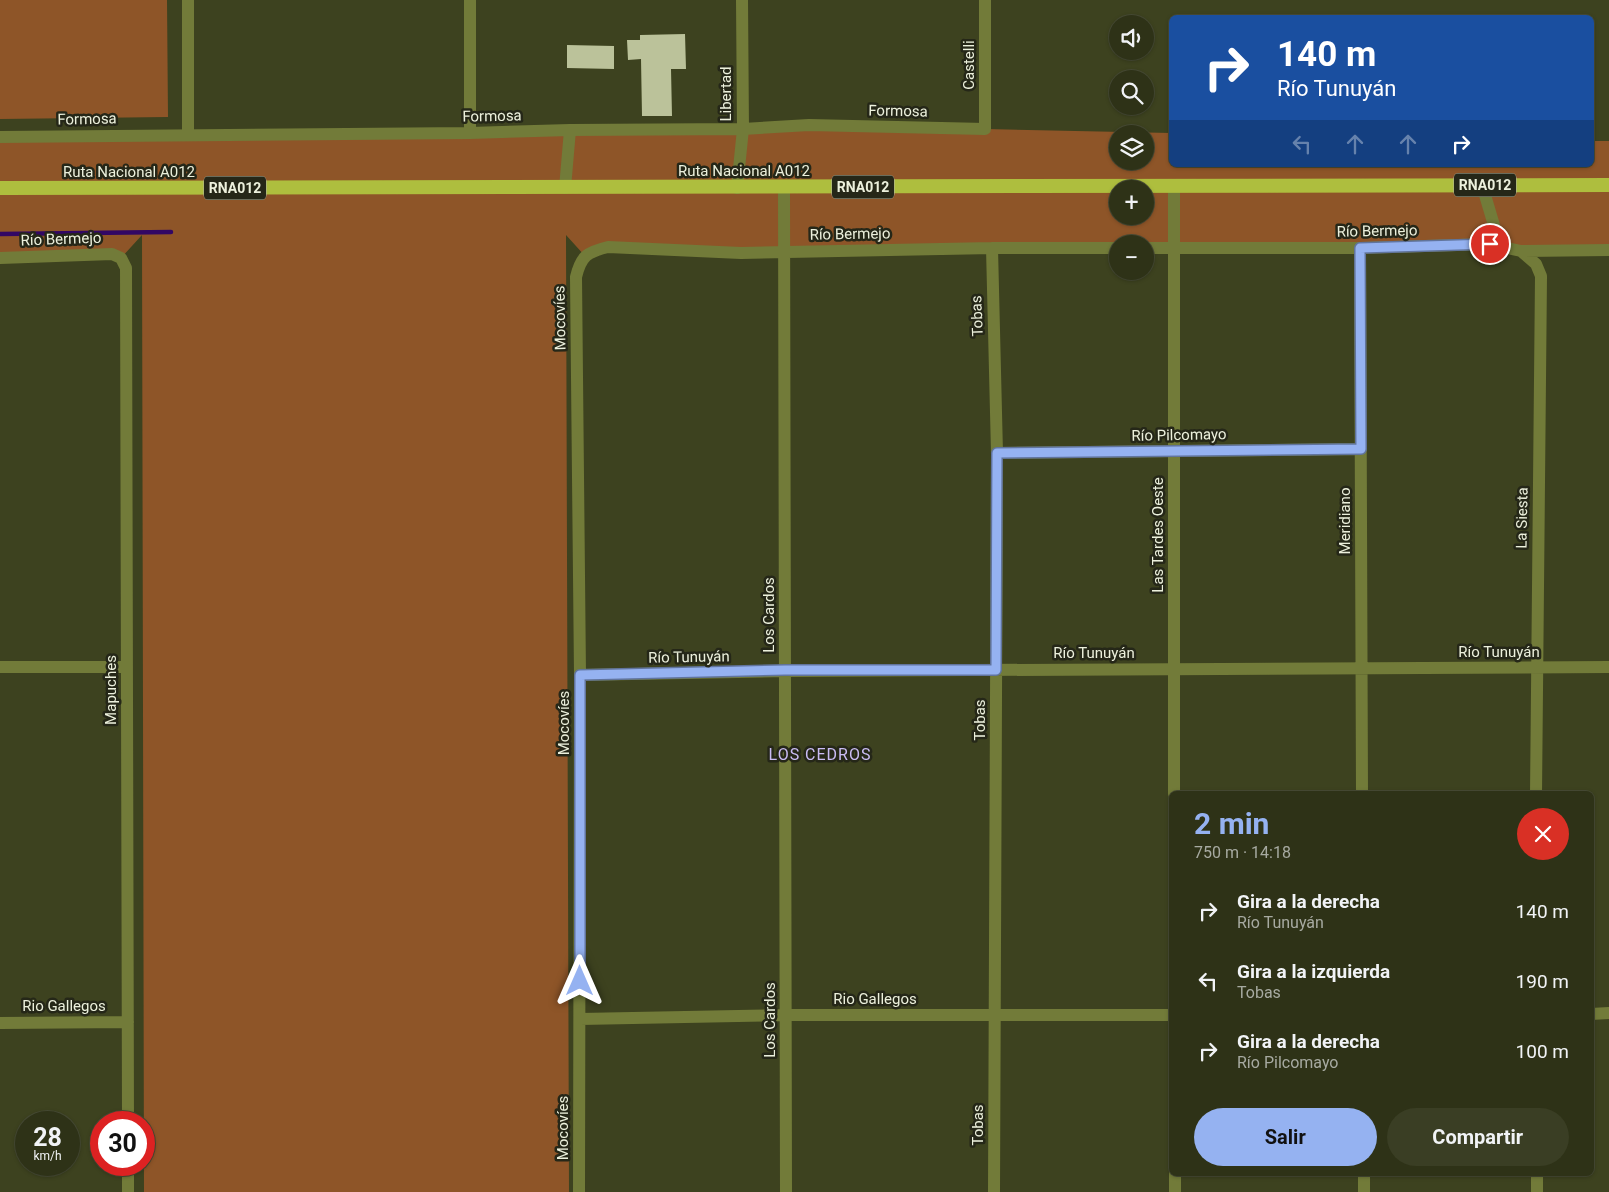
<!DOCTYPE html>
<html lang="es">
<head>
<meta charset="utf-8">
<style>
  :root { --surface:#2e3217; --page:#3a3e24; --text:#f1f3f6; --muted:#a7aaa1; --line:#494d36; --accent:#95b2f1 }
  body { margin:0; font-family:Roboto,sans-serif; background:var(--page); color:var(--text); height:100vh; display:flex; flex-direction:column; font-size:19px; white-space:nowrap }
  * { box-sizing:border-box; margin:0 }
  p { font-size:16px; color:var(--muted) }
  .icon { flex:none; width:28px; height:28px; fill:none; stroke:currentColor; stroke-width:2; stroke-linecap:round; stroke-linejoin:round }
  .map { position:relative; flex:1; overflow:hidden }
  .side { position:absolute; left:1169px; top:791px; width:425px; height:385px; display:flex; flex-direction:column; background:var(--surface); border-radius:8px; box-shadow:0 1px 4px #0004,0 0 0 1px var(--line) }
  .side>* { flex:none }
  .banner { position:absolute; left:1169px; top:15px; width:425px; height:152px; border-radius:8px; box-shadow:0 1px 4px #0004,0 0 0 1px var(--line); background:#1a4fa0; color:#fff; overflow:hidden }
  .buttons { position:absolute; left:1109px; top:15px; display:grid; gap:10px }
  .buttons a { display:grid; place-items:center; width:45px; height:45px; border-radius:50%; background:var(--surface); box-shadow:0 1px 4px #0004,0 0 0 1px var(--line); font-size:25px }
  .speed { position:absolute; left:15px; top:1111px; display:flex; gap:10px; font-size:25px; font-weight:700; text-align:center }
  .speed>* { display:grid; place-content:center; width:65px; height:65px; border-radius:50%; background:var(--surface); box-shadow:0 1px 4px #0004,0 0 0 1px var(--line); line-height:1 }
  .speed small { font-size:12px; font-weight:400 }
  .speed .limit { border:8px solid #d22; background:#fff; color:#111 }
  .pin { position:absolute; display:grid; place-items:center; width:42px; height:42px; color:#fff; margin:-21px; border:2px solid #fff; border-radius:50%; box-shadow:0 1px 5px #0007 }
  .me { position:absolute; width:55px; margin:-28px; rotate:0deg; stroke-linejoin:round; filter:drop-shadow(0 0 4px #0008) }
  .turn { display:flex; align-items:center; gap:18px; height:105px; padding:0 25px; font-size:22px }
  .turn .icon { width:65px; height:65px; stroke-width:2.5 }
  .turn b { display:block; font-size:35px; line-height:42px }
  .lanes { display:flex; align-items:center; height:48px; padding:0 25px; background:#0003; justify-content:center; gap:25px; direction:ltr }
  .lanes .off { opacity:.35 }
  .round { display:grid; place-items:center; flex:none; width:52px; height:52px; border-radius:26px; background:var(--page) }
  .head { display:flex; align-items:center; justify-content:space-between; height:85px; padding:0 25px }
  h1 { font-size:30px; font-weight:700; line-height:38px; color:var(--accent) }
  .cta { display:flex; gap:10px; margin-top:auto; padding:10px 25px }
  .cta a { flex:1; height:58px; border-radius:30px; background:var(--accent); color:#111; font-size:20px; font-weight:700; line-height:58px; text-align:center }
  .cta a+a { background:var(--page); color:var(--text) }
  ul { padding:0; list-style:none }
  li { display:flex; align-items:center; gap:15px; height:70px; padding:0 25px }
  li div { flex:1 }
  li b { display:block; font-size:19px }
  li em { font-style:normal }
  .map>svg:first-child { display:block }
</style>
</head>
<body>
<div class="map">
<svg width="1609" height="1192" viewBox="0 0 1609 1192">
  <rect width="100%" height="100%" fill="#3d421f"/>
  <path fill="#8e5528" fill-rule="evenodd" d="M0,0h167l1,117 -168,2z
    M985,129l186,4v32h420v-24h18v109l-464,-6h-27l-1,4 -509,-1 -23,9 -19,-21 3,957h-425l-2,-957 -21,23h-121v-121zM1118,134h27v27h-27zM1118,189h27v27h-27z"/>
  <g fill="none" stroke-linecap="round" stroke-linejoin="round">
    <path stroke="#320764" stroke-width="4.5" d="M0,234l171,-2"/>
  </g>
  <path fill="#bbc29a" d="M685,34l1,35h-15l1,47h-30l-1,-57 -13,1 -1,-20h13v-5z
    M567,45l47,1v23l-47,-1z"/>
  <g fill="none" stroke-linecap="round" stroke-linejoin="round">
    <path stroke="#727b39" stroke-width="12" d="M188,0v135
      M470,133v-133
      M0,137l470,-4 100,-3 173,-1 66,-4 176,4v-129
      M1482,185l14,47 10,16
      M565,188l5,-58
      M737,188l6,-59 -1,-129
      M784,188l2,1004
      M992,248l5,205 -3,739
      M1145,248h215l129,-4 32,7 88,-1
      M1360,248l2,546
      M1521,251l15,13 5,12 -5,518
      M0,258l112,-4 9,4 5,10 2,854
      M997,453l364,-4
      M0,667h127
      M580,675l205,-4 824,-4
      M1591,1014l18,-1
      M580,1019l206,-4h385
      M0,1023l128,-1
      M128,1165v27
      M1364,1174v18
      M1537,1174v18
      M579,1192l1,-517 -4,-398c5,-21 11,-25 32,-30l133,6 251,-5h126"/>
    <path stroke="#727b39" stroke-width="12" d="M1174,794v-608
      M1175,1174v18"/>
    <path stroke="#aebe3e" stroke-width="14" d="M0,188l1609,-3"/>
  </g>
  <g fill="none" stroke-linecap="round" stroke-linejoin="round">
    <defs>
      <path id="route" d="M580,981v-306l205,-5h211l1,-217 364,-4 -1,-201 130,-4"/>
    </defs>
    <use href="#route" stroke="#61749d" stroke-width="12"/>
    <use href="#route" stroke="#95b2f1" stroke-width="9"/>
  </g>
  <g text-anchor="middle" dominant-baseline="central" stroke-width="5" stroke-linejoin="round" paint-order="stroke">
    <g fill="#252718" stroke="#b0b4a1" stroke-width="1">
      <rect x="1454" y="173.5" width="62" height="23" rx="4"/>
      <rect x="832" y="175.5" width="62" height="23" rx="4"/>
      <rect x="204" y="176.5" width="62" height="23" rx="4"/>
    </g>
    <g font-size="14" font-weight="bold" fill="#ecf0dc">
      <text x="1485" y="185">RNA012</text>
      <text x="863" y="187">RNA012</text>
      <text x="235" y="188">RNA012</text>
    </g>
    <g font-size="15" fill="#ecf0dc" stroke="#252718">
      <text transform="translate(969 65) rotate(-90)">Castelli</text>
      <text transform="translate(726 94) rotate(-90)">Libertad</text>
      <text transform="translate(898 111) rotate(1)">Formosa</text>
      <text transform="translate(492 116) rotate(-1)">Formosa</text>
      <text transform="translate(87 119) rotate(-1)">Formosa</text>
      <text x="744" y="171">Ruta Nacional A012</text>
      <text x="129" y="172">Ruta Nacional A012</text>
      <text transform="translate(1377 231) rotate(-1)">Río Bermejo</text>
      <text transform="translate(850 234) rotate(-1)">Río Bermejo</text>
      <text transform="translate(61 239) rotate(-2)">Río Bermejo</text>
      <text transform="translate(977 316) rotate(-92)">Tobas</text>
      <text transform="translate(560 318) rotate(-91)">Mocovíes</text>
      <text transform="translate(1179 435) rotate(-1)">Río Pilcomayo</text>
      <text transform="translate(1522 518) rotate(-89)">La Siesta</text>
      <text transform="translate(1345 521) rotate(-90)">Meridiano</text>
      <text transform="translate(1158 535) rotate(-90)">Las Tardes Oeste</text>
      <text transform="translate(769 615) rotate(-90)">Los Cardos</text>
      <text x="1499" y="652">Río Tunuyán</text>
      <text x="1094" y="653">Río Tunuyán</text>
      <text transform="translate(689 657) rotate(-1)">Río Tunuyán</text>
      <text transform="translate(111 690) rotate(-90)">Mapuches</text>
      <text transform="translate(980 720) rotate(-90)">Tobas</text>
      <text transform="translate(564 723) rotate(-90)">Mocovíes</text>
      <text x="875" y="999">Rio Gallegos</text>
      <text x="64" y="1006">Rio Gallegos</text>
      <text transform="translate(770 1020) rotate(-90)">Los Cardos</text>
      <text transform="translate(978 1125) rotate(-90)">Tobas</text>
      <text transform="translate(563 1128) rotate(-90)">Mocovíes</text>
    </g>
    <g font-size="16" letter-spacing="1" fill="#cabcf4" stroke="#252718">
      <text x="820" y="754">LOS CEDROS</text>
    </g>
  </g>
</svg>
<div class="buttons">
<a><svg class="icon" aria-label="sound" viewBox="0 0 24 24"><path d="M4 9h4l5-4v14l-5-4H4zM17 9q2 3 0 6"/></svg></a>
<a><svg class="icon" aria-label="search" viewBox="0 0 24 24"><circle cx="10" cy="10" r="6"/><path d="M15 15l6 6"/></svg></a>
<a><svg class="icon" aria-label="layers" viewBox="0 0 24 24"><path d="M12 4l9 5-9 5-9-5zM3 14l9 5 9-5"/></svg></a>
<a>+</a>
<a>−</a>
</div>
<div class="speed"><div>28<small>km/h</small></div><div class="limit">30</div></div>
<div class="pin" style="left:1490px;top:244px;background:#d93025"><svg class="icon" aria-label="arrive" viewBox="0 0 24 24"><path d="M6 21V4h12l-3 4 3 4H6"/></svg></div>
<svg class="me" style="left:580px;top:981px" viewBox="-20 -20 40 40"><path d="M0-17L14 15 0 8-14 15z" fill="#95b2f1" stroke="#fff" stroke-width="4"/></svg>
<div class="banner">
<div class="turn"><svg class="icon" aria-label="right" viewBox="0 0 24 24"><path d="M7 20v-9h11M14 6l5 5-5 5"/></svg><div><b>140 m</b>Río Tunuyán</div></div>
<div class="lanes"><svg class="icon off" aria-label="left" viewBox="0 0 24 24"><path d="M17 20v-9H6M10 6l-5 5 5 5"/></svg><svg class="icon off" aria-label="ahead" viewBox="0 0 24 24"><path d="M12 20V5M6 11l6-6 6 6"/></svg><svg class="icon off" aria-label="ahead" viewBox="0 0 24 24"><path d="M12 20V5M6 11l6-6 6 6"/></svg><svg class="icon" aria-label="right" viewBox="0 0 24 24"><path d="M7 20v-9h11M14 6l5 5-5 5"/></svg></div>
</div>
<section class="side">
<div class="head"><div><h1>2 min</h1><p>750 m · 14:18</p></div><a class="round" style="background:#d93025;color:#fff"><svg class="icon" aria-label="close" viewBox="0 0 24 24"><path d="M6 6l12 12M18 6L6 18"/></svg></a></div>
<ul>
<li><svg class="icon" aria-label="right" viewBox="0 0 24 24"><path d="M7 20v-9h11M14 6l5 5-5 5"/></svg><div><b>Gira a la derecha</b><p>Río Tunuyán</p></div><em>140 m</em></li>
<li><svg class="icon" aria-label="left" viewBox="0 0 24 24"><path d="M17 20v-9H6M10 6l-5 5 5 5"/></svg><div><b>Gira a la izquierda</b><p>Tobas</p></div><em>190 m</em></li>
<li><svg class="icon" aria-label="right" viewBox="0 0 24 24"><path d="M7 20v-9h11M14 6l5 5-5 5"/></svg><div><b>Gira a la derecha</b><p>Río Pilcomayo</p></div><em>100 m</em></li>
</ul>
<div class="cta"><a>Salir</a><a>Compartir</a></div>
</section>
</div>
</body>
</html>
